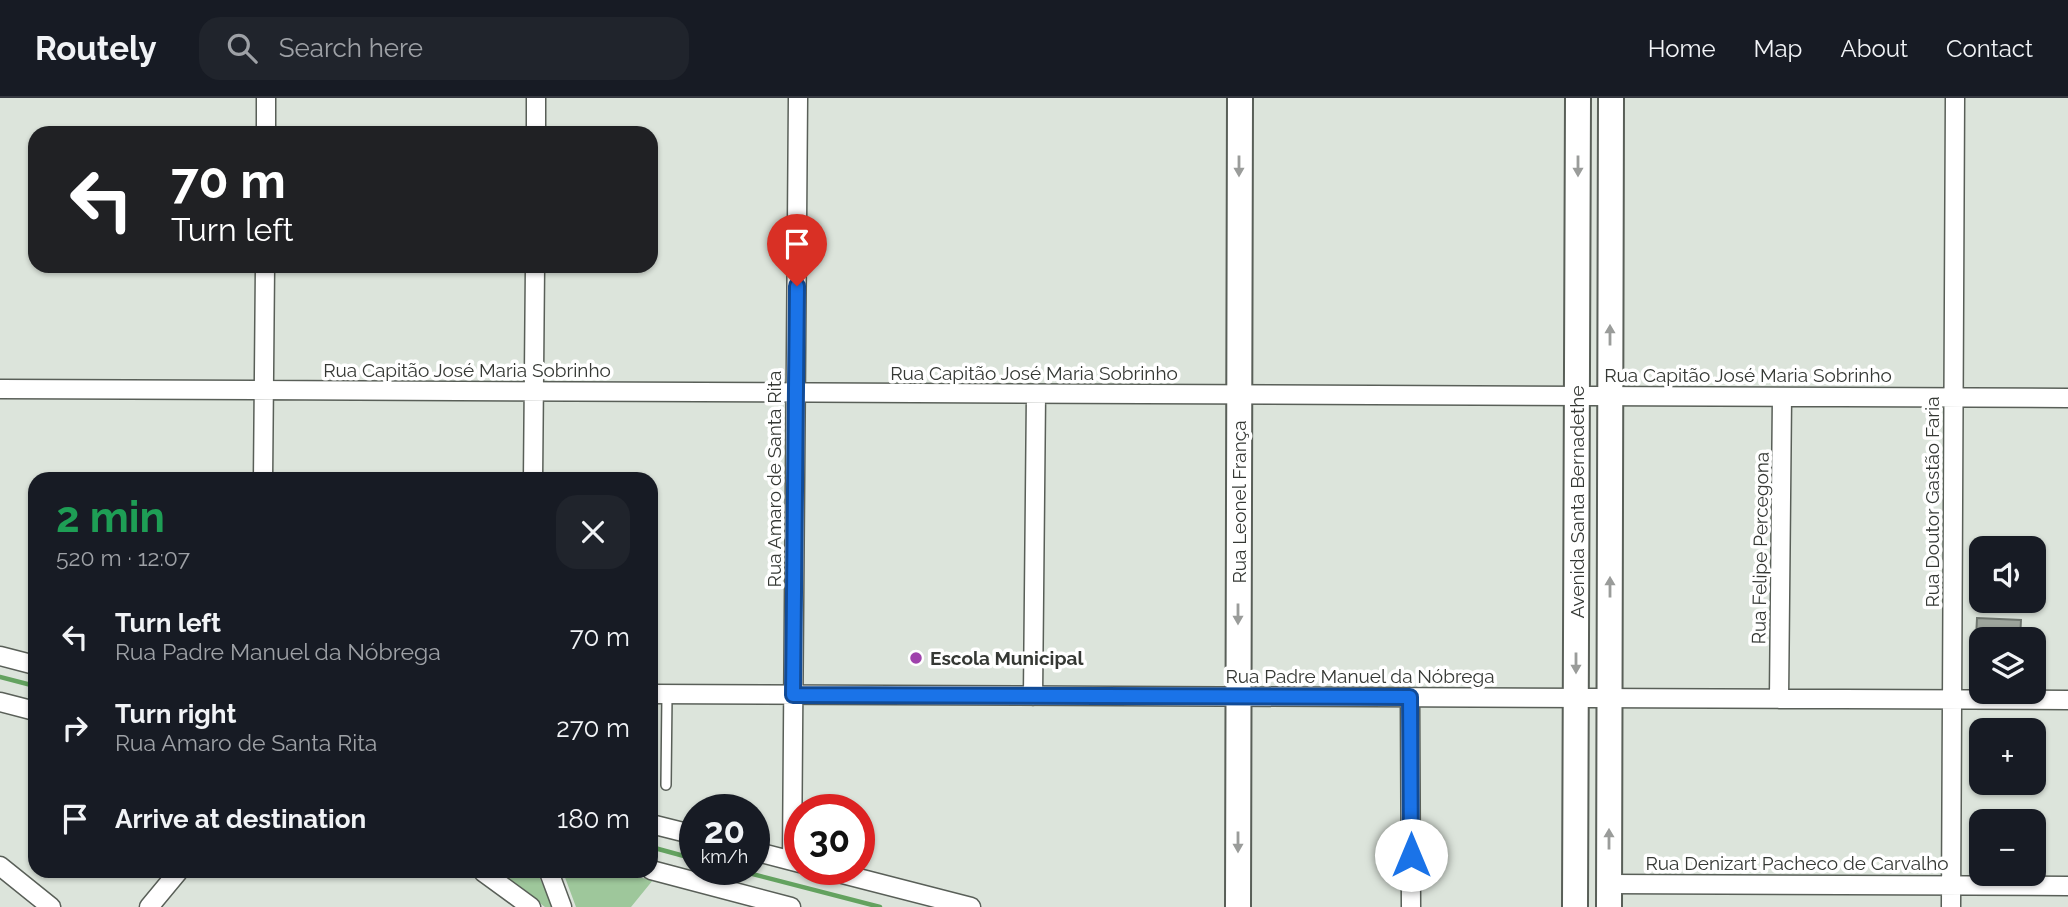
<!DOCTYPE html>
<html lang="en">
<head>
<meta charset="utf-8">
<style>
  :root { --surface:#171b24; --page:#20242c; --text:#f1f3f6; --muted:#9ea1a6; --line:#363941 }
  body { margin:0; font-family:Raleway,sans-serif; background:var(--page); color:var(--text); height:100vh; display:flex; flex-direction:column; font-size:26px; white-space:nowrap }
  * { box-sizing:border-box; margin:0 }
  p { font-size:23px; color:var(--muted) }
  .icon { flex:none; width:38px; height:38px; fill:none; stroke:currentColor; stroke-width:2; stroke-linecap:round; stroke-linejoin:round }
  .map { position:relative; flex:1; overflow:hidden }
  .side { position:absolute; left:28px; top:374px; width:630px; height:406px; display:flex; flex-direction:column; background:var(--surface); border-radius:21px; box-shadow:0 2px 5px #0004 }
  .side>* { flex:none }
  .guide { position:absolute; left:28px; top:28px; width:630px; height:147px; border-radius:21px; box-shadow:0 2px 5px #0004; background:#202124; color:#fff; overflow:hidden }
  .fabs { position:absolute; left:1969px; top:438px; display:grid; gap:14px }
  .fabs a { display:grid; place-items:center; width:77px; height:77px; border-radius:14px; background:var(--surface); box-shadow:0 2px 5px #0004; font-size:35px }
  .speed { position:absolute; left:679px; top:696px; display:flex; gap:14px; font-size:35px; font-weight:700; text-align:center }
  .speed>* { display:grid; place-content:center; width:91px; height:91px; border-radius:50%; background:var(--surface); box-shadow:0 2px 5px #0004; line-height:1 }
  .speed small { font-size:18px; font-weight:400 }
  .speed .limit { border:10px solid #d22; background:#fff; color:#111 }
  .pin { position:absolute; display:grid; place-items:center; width:60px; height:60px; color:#fff; margin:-72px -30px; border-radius:50% 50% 50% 0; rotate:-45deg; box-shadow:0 0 7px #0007 }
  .pin .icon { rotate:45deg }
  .me { position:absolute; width:77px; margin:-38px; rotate:0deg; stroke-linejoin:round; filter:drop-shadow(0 0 5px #0008) }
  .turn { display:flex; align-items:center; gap:24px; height:147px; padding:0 28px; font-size:32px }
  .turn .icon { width:91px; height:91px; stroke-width:2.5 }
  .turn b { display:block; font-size:49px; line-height:60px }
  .round { display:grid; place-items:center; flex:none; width:74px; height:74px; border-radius:21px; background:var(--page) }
  .summary { display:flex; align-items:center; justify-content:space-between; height:119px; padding:0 28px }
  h1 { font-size:42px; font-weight:700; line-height:52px; color:#1e9e55 }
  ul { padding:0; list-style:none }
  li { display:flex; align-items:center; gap:21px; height:91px; padding:0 28px }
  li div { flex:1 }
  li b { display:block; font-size:26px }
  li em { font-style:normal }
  header { display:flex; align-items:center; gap:42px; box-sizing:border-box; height:98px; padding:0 35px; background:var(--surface); border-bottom:2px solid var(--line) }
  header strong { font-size:33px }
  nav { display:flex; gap:38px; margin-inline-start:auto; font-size:24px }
  .search { width:490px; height:63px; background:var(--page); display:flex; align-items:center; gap:18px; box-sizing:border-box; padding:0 24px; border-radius:21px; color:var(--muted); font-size:26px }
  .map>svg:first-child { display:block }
</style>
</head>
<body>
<header>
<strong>Routely</strong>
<div class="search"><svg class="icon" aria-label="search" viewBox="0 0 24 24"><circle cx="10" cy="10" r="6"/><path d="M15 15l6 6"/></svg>Search here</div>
<nav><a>Home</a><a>Map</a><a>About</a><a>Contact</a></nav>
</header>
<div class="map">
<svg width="2068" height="809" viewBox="0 0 2068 809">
  <rect width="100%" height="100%" fill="#dce4db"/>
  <path fill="#9ec79b" d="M498,774h39l16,35h-8z
    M563,774h47l43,8 -22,27h-55z"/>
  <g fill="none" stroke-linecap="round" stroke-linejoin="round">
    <path stroke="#63a25f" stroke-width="4.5" d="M0,579l35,9
      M651,749l44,12
      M737,772l143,37"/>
  </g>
  <path fill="#9da49c" stroke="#6e756e" stroke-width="2" d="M1977,520l44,2 -1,19h-44z"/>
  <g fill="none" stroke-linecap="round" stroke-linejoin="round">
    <defs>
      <path id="lane" d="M666,687l1,-91"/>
      <path id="street" d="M266,35v-35
        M536,35v-35
        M0,291l2068,9
        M263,382l2,-214
        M533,382l2,-214
        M0,558l35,9
        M651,596l1417,6
        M1033,598l3,-302
        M1410,599l1,210
        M1779,601l3,-302
        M0,604l35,9
        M651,726l44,11
        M754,753l46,12
        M792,763l6,-763
        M0,768l51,41
        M651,772l140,37
        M827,772l144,37
        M483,774l48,35
        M549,774l13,35
        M1609,786l459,2
        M149,809l29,-35
        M1951,809l4,-809"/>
      <path id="secondary" d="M1238,809l2,-809
        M1575,809l3,-809
        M1609,809l2,-809"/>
    </defs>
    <use href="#lane" stroke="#595f58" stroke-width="12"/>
    <use href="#street" stroke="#595f58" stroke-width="21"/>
    <use href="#secondary" stroke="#595f58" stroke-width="28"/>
    <use href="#lane" stroke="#fff" stroke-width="9"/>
    <use href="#street" stroke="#fff" stroke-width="18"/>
    <use href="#secondary" stroke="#fff" stroke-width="24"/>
  </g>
  <defs><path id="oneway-solid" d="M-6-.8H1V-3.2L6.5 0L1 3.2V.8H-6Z" transform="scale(1.75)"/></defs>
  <g fill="#9a9c9a">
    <use href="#oneway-solid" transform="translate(1239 68) rotate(90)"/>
    <use href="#oneway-solid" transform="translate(1578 68) rotate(90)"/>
    <use href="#oneway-solid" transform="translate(1610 237) rotate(-90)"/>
    <use href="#oneway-solid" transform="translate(1610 489) rotate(-90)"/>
    <use href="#oneway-solid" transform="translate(1238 516) rotate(90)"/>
    <use href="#oneway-solid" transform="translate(1576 565) rotate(90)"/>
    <use href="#oneway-solid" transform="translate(1609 741) rotate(-90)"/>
    <use href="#oneway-solid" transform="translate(1238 744) rotate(90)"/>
  </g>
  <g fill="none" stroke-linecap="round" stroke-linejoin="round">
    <defs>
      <path id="route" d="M797,188l-4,409 617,2 1,158"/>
    </defs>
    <use href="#route" stroke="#114b97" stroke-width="18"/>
    <use href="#route" stroke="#1a73e8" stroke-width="12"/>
  </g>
  <circle fill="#9f42ac" stroke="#fff" stroke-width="2.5" cx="916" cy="560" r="7"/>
  <g text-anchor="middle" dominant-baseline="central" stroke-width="7" stroke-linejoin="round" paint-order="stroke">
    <g font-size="19" fill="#353834" stroke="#fff">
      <text x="467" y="272">Rua Capitão José Maria Sobrinho</text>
      <text x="1034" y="275">Rua Capitão José Maria Sobrinho</text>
      <text x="1748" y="277">Rua Capitão José Maria Sobrinho</text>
      <text transform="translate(774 381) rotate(-90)">Rua Amaro de Santa Rita</text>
      <text transform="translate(1239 404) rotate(-90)">Rua Leonel França</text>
      <text transform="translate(1577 404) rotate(-90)">Avenida Santa Bernadethe</text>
      <text transform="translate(1932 404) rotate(-90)">Rua Doutor Gastão Faria</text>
      <text transform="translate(1760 450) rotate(-89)">Rua Felipe Percegona</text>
      <text x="1360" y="578">Rua Padre Manuel da Nóbrega</text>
      <text x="1797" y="765">Rua Denizart Pacheco de Carvalho</text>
    </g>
    <g font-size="19" font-weight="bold" fill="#353834" stroke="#fff" text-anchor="start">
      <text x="930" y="560">Escola Municipal</text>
    </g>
  </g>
</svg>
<div class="fabs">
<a><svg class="icon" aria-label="sound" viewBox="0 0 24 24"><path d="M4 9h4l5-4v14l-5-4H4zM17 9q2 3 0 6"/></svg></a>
<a><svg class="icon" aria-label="layers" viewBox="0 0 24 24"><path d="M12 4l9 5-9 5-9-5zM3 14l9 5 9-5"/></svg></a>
<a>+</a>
<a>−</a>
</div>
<div class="speed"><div>20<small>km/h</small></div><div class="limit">30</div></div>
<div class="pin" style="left:797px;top:188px;background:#d93025"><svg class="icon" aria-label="arrive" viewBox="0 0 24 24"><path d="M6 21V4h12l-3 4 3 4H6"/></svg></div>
<svg class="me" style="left:1411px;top:757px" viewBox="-20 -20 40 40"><circle r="19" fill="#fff"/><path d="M0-13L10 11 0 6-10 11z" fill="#1a73e8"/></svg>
<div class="guide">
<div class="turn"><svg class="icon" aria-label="left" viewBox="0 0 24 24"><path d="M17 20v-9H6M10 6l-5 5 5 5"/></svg><div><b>70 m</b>Turn left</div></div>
</div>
<section class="side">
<div class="summary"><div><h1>2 min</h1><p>520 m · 12:07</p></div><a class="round"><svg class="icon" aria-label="close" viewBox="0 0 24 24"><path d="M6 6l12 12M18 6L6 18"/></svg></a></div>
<ul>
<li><svg class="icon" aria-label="left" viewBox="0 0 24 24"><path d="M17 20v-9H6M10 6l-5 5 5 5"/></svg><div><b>Turn left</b><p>Rua Padre Manuel da Nóbrega</p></div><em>70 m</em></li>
<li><svg class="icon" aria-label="right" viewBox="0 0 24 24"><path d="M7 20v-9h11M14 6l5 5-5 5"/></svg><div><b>Turn right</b><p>Rua Amaro de Santa Rita</p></div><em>270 m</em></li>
<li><svg class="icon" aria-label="arrive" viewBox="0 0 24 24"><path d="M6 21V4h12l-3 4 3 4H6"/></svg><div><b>Arrive at destination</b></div><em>180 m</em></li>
</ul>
</section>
</div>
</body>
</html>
